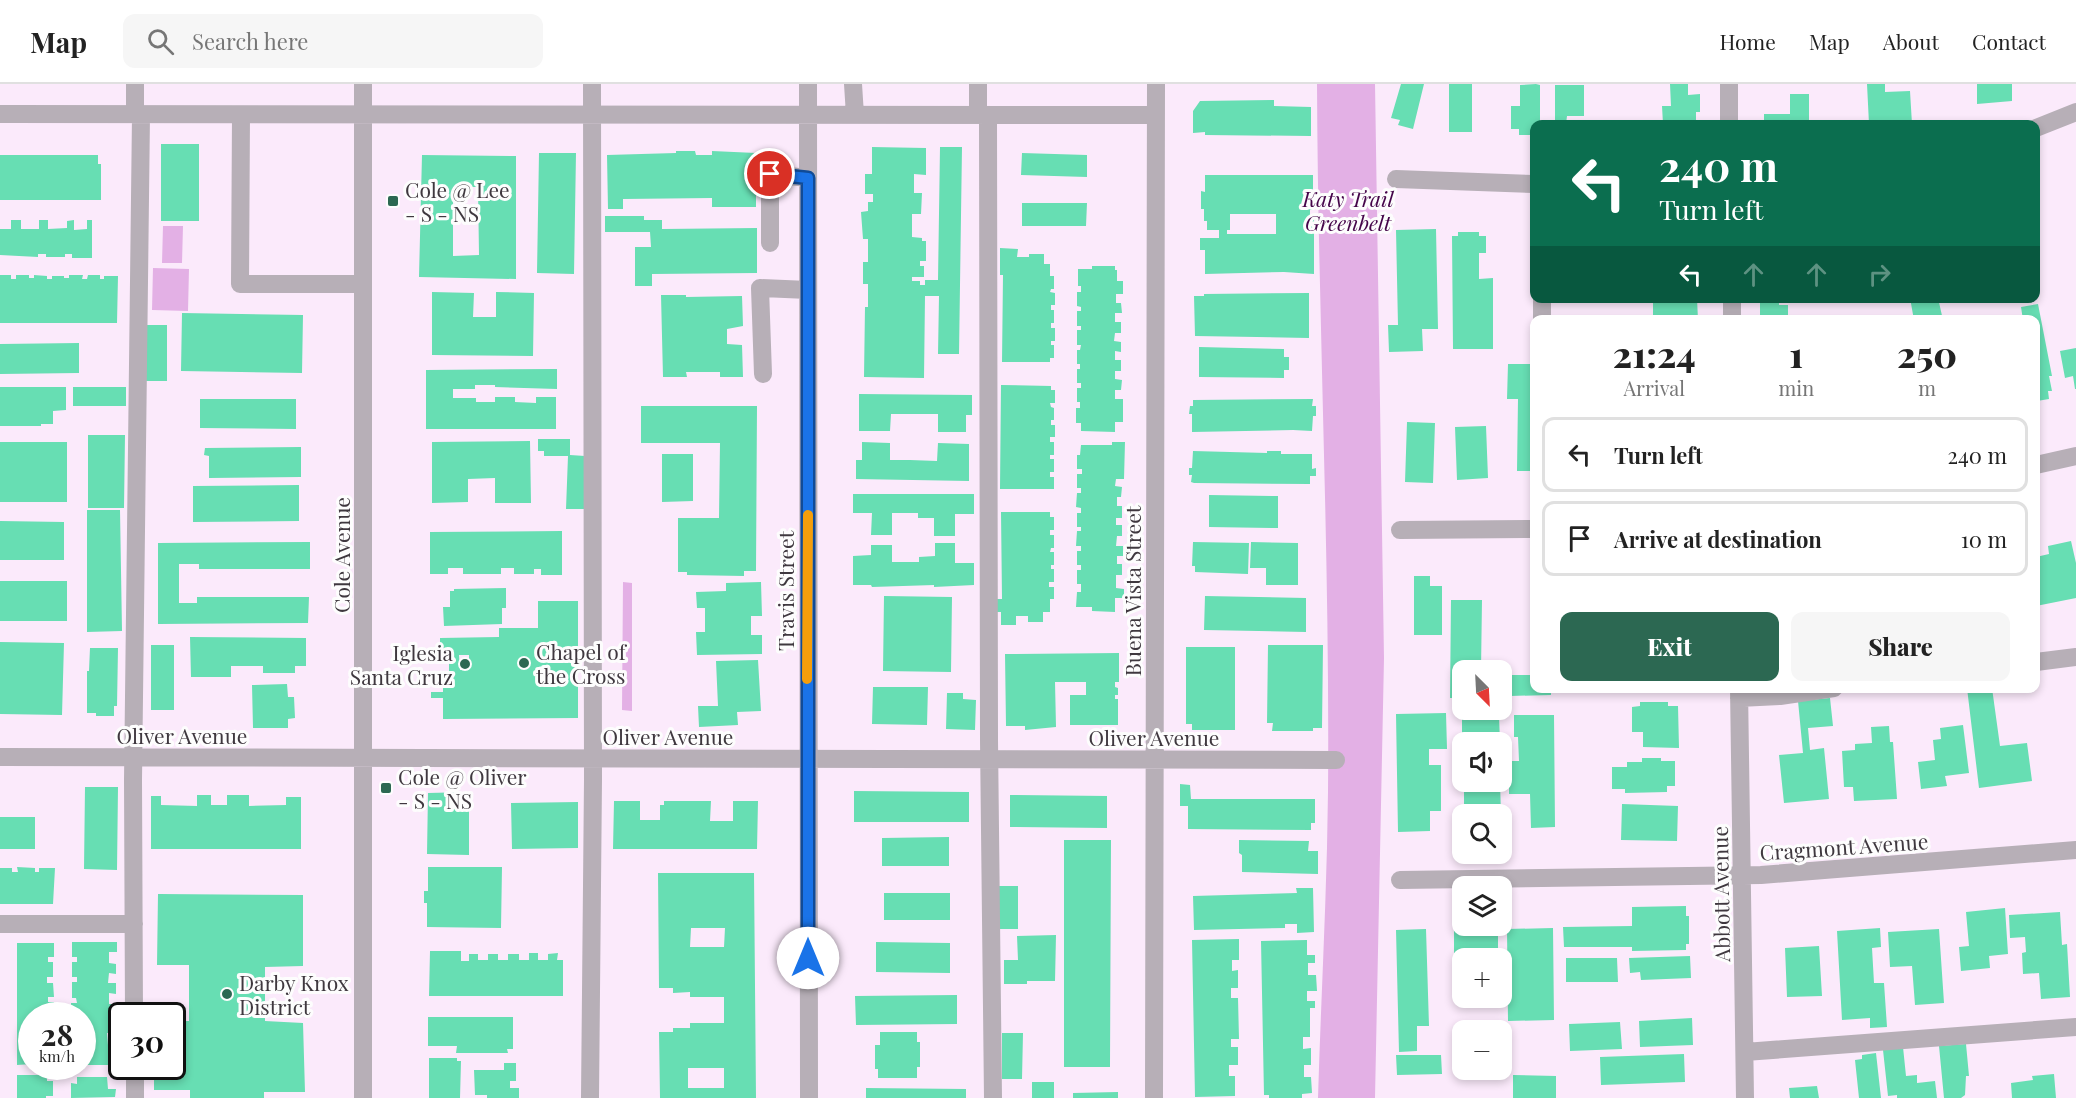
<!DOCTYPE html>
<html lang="en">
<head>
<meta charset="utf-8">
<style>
  :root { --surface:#fff; --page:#f6f6f6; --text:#222; --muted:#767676; --line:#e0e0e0; --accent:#2c6852 }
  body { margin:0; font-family:"Playfair Display",serif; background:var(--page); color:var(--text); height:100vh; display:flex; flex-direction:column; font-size:22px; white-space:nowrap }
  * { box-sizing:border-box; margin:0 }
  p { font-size:20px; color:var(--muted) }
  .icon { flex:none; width:33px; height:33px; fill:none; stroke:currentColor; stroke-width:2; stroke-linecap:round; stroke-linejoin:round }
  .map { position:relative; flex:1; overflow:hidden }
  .panel { position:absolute; left:1530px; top:231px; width:510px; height:378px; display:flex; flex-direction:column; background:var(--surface); border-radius:12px; box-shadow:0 3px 9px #0003 }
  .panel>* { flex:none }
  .hud { position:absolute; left:1530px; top:36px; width:510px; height:183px; border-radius:12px; box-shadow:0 3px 9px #0003; background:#0b6e4f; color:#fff; overflow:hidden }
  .needle { width:39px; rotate:156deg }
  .controls { position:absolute; left:1452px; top:576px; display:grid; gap:12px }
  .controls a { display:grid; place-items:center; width:60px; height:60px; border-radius:12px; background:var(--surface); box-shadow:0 3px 9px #0003; font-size:30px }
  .speed { position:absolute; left:18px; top:918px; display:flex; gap:12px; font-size:30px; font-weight:700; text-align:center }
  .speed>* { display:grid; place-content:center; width:78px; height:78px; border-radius:50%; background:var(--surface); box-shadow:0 3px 9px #0003; line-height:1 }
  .speed small { font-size:15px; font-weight:400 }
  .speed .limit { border:3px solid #111; border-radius:9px; background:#fff; color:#111 }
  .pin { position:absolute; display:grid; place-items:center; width:51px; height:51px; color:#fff; margin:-26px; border:3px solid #fff; border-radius:50%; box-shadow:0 2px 6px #0007 }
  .me { position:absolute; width:66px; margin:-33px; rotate:0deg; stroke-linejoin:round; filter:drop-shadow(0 0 4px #0008) }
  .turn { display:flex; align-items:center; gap:21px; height:126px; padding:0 30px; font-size:27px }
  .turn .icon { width:78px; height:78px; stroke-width:2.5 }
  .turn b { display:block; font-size:42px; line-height:51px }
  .lanes { display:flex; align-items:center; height:57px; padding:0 30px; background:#0003; justify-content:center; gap:30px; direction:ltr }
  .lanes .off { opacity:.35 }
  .eta { display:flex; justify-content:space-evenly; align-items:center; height:102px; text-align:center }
  .eta b { font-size:36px; font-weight:800; line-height:42px }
  .primary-button { display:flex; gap:12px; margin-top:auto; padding:12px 30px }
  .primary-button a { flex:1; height:69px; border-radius:12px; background:var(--accent); color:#fff; font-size:24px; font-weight:800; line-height:69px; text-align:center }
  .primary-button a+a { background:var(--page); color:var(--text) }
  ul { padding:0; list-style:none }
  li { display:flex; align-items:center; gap:18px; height:75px; margin:0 12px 9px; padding:0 18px; border:3px solid var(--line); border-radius:12px }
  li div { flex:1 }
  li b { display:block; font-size:22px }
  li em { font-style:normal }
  header { display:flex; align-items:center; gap:36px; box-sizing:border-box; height:84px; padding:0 30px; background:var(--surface); border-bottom:2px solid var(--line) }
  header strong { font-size:28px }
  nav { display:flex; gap:33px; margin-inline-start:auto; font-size:21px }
  .search { width:420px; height:54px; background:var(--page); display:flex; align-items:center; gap:15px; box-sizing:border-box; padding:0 21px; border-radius:12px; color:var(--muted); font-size:22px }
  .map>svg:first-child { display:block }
</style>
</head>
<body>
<header>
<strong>Map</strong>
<div class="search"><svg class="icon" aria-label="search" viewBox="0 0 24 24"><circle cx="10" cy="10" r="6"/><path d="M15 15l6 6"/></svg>Search here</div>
<nav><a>Home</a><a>Map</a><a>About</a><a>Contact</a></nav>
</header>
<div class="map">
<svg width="2076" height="1014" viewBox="0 0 2076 1014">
  <rect width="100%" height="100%" fill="#fbeafb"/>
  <path fill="#e3b0e5" d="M1317,0h58l9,574 -9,440h-57c3,-102 9,-204 10,-306 2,-236 -10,-472 -11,-708z
    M163,142h20l-1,37h-20z
    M153,184l36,1 -1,42 -36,-1z
    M623,498l9,1v128l-10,-1z"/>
  <path fill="#67deb3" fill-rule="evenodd" d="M1401,0h23l-11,45 -15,-4 2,-5 -9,-2z
    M1449,0h23v48h-23z
    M1536,0l4,1v39h-6v11h-15v-6h-8v-23h9v-21z
    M1670,0h18v11l12,-1v18h-4v12h-33l-1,-18h9z
    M1867,0h18v8l25,-1 2,33h-43z
    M1977,0h35v17l-35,3z
    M1555,1h29v31h-17l-1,8h-11z
    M1790,10h19v30h-45v-10h26z
    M1274,16v6l37,1v29l-106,-1v-3l-12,1v-22l7,-10z
    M161,60h38v77h-38z
    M872,63l54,1v27l-12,-1v19h8l-1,21h-9v23l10,1v3h4v20h-6v5h4v11h-12v4h8v4h5v-5h13l2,-133h22l-3,207h-21l1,-58h-14l-1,82 -60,-1 1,-70h3v-23h-5v-22h5v-23h-5l-2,-27 7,-1v-9h5v-8h-8v-20h7z
    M676,67h19l1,4h16v-4l44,2v54h-44v-9l-89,1v10h-15l-1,-54 69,-2z
    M539,69h37l-2,121 -37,-1z
    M1022,69l65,2v22l-66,-2z
    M0,71h98v9h3v36h-101z
    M422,71l94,1v123l-97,-2zM453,103h25l1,68 -26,1z
    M1205,91h108v35h-3v5h4v59l-30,-2 -79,2v-24h-5v-12h19v-8h-12v-9h-3v-12h-3v-18l4,1zM1230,130h46v20h-49v-4h3z
    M1022,119h65l-1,23h-64z
    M605,132h39v4h18v9l95,-1v45l-105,1v12h-17v-39h16l-1,-15h-45z
    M11,136h10v9h18v-9h9v9l19,-1v-7l7,-1v10l13,-1v-9h5v38h-20v-4h-7v3h-19v-3h-8v3l-38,-2v-26h11z
    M1436,145l2,100h-16l1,22 -34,1 -1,-27h10l-2,-95z
    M1458,148h21v4h7v17h-7v26l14,-1v71h-40l-1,-113h6z
    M1000,164l18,1 -1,8h12v-3h15v10h6v12h4v13h-3l-1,3 5,1v12h-4v5h3v13h-3v5h4v13h-4v4h3v13h-4v4h-48l1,-87h-3z
    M1092,182h23v4h2v11h6v13h-7v9h5l1,10h-7v9h6v11h-6l-1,8 7,1v10l-6,-1v9h6v11h-6v8l7,1 -1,10h-6v9h8v23h-8v10l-34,-1v-8h-5v-15h4v-6h-3v-14h4v-5h-4v-14h3v-5h-3v-14h3l1,-5h-4v-15h4v-4h-4v-15h4v-4l-4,-1v-14h4v-6h-3v-17h14z
    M0,191h11v4h5v-4h13v3h5v-3l13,1v3h5v-3h12v2h5v-3h14l-1,4h5l1,-4h12v4h4v-3h14l-1,47h-117z
    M432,208l42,1 -1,24h23v-25l38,1 -1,63 -101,-1z
    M1309,209v45l-114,-2 -1,-40h10v-2z
    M661,211h25v2l56,-1 1,30 -16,3v15l15,1 1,32h-23v-5h-34l1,5h-24z
    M1653,214h44l1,22h-45z
    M1760,214h19v7h9v15h-28z
    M1910,214h28l5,22h-29z
    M2038,220l14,72h-3l3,15h-4l1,8 -12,2 -1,-81h-13l-2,-13z
    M182,229l121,2 -1,58 -121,-2z
    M145,241h22v56h-22z
    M79,259v30l-79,1v-30z
    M1199,263l85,2v8h5v13h-5v8l-85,-1z
    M2076,264v41h-1l-2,-13 -8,2 -5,-27z
    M1508,280h26v107h-17l1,-72h-11z
    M557,285v20l-62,-2v-2h-20v4h-22v9h23v4h19v-5h20v5l21,1v-6h20v32h-130v-59z
    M1001,301l50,1v4h4v13h-5l1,4 3,1v12h-3v5h4v12h-5v5h4v13h-4v4h4v13h-4v5h4v12h-54z
    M0,303h66v23l-13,1v13h-12v2h-41z
    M73,303h53v19h-53z
    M859,310l113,1v20h-6v17h-28v-18h-47l-1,17h-31z
    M200,315h96v30l-96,-1z
    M1313,315l-1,7h4v10h-3l-1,15 -19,-1 -101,2v-18h-3l1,-8h3v-6z
    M641,322h116l-1,165h-12v5l-57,-1v-3h-9v-54h41l1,-75h-79z
    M1407,338l28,1 -2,60 -28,-1z
    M1486,342l2,52 -31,2 -2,-53z
    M88,351h37l-1,73h-36z
    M538,355h32v16l15,1 -1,53h-18l2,-53h-24v-5h-6z
    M530,357l1,62h-36v-25l-27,1v23l-36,1v-61z
    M0,358h67v60h-67z
    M862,358l28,1v17h20l27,1 1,-18 31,1v37l-113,-2v-19h6z
    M1112,358h13l-1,37h-8l-1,7 7,1 -1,10h-4v9h5v12h-6v7h6v11h-5l-1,10h7v10h-6v8h5v11h-6v13l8,1v9h-9v14l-23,-1v-4h-16l1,-15h4v-8h-4v-14h4v-5h-4v-14h4v-5h-5l1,-15h4v-4h-4v-14h4v-5l-5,-1 1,-14h4v-5h-4v-14h5v-5h-5v-14h3l1,-10h31z
    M301,363v30l-92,1v-22l-5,-1 1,-7z
    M1193,367l74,2v-2h14v3h31v15l4,-1v8h-6v8l-116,-1 -3,-1 1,-7h-3v-7h3z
    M662,370h31v47l-31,1z
    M299,401v36l-106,1v-36z
    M853,410h121v20h-19v22h-21v-18h-16v-5h-26v22h-21l1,-22h-19z
    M1209,411l69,1v32l-69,-1z
    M87,426h33l2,121 -35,1z
    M1001,428h49v5h4v13h-4v5h4v13h-3l-1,4h4v13h-3v4h3v13h-5v5h5v12h-4v13h-7v10h-15v-6h-12v9h-15v-13h-5v-13h6z
    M0,437l64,1v38h-64z
    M562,447v44h-21v-6h-7v5h-20v-6h-13v6h-38v-6h-15v6h-18v-42z
    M2071,457l5,22v35l-40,8v-22l2,-1 -2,-26 13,-3 -1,-8z
    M310,458v27h-111v-5h-20v39h18v-6h112l-1,26 -150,1v-81z
    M1193,458l56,1 -1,31 -53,-2v-6h-3z
    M1251,458l47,1v42h-32v-17h-16z
    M935,459h20v20h19v22l-40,2v-2l-62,2 -1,-2h-18v-29l18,-1v-10h21v17h27v-5l16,-1z
    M1414,492h16v10h12v49h-28z
    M0,497h67v40h-67z
    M761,498l1,34h-11v19h11v19l-65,1 -1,-23h9v-24h-8l-1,-16 30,-1v-8z
    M506,504v20h-4v16l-58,2 -1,-19h7v-16h4v-2z
    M884,512l68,1 -1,75 -68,-1z
    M1205,512l101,2v34l-102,-2z
    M1451,516h31l-1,70h-19v28h-12z
    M538,517h40v117l-135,1v-21h-12v-6h12v-20h6v-16l-9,-1v-17l59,-1v-9h39zM459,571h10v15h-9z
    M190,553l116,1v28h-11v7h-32v-7h-32v11h-40z
    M0,558l64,1 -2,72 -62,-1z
    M151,561h23v65h-23z
    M1268,561h55l-1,83h-9v3h-41l1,-8h-6z
    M1186,563h49v83h-43v-6h-6z
    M90,564h28l-1,58h-3v10h-18v-3h-9v-42h2z
    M1119,569v29h-4v5l3,1v7h-3v4h3v26h-48v-30h16v-13h-31l1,45 -31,3v-4h-19l-1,-72z
    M758,576l3,51 -24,1 1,13 -39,2 -1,-21h20l-2,-45z
    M1509,591h25v13h17v7l-41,1z
    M287,600l1,13h6l1,21 -7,1v9h-35l-1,-43z
    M873,603h55l-1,38 -55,-1z
    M1653,604h27v3h-27z
    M1967,604h25l8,58 27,-3 5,38 -53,7z
    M947,609h16v6l13,1 -1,30 -29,-1z
    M1830,614l3,28 -25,2 2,22 14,-2 5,51 -45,4 -5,-48 24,-2 -5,-52z
    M1640,618h28v4h10l1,42 -36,-1v-15h-11v-25l8,-1z
    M1446,629l1,36h-18v16h12v46h-11v20l-32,1 -2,-118z
    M1514,631h40l1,112 -24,1 -1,-34h-21v-33h10l-1,-24h-4z
    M1499,632l1,26h-30v-9h-8v-16z
    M1963,641l6,48 -24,3 2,10 -26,3 -3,-27 17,-2 -2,-20 8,-1 -1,-11z
    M1889,642l1,16h3l4,57 -43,2 -1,-14h-9l-2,-36 13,-1v-6l17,-1 -1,-16z
    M1642,674h19v3h14v25h-8v6l-42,1v-4h-13v-22h15v-5h15z
    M1464,698h36l1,32h-37z
    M1180,700l10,1 1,14h124v24h-4v7l-123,-1v-23h-8z
    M85,703h33l-1,83 -33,-1z
    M854,707l115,1v30h-115z
    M469,708v63l-42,-1 1,-61z
    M197,711h14v10h16v-10h22v11l37,-1v-8h15v52h-150v-53h10v9l36,1z
    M1010,711l97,1v32l-97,-1z
    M614,717h26v19h20v-15h4v-4h47l-1,20h23v-20h25l-1,48h-144z
    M578,718v46l-66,1 -1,-46z
    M1622,720l56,2 -1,35 -56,-1z
    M0,733h35v32h-35z
    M949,753v29h-67v-28z
    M1064,756h47l-1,227h-46z
    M1239,756l70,1 -1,10h10v23l-76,-2v-17l-3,-2z
    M17,783l18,1v4h4v-4h16l-2,36h-53v-36h12v4h6z
    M428,783h74l-1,61 -74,-1v-24h-3v-12h4z
    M658,789h96l2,225h-96l-1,-66h14v-4h17v-5h34v-26h-34v-5l-17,1v-5h-14zM691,844h34l-1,19h-34zM688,984h36v20h-36z
    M999,802h19v43h-20z
    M1296,804h17l1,44 -17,1v-9h-12v4l-91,2 -1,-34 104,-3z
    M884,809h66v27h-66z
    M158,810l145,1v71l-38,1v54l38,2 2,69h-41v6h-74v-8h-36v-24h18v-45h17v-56h-32z
    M1686,822v10h3v28h-3v6l-54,1v-4h-68l-1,-20 69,-1v-19z
    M2005,824l3,46 -19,2 1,12 -29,3 -2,-24 10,-1 -3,-34z
    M2060,828l2,33 5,-1 3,53 -29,2 -2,-26 -16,1 -1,-21 4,-1 -1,-15 -15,1 -1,-23z
    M1479,844h19v30h-36v42h-8v-69h24z
    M1553,844l1,92 -46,1 -1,-92z
    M1880,844l1,19 -9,1 2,35h10l3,44 -17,1v-10l-28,2 -5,-89z
    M1426,845l3,97h-12v25l-18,1 -3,-122z
    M1939,845l5,74 -29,2 -3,-39 -22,1 -2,-35z
    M1056,851l-1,46h-28v3h-23v-24h14l-1,-24z
    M1239,855v21h-7v11l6,-1v18h-7v10h7l1,41h-8v8h7v18h-9v11h6v20l-40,1 -3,-157z
    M1307,856v15h8v8h-7v12h8l1,16h-10v10h8v7h-5v29h-7v12l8,-1v17h-7v12h7l1,16 -10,1v4h-33v-3h-5l-3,-154z
    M72,858h45v10h-8v11l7,1v10l-7,-1 -1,10h8v11l-7,-1v11h7v9h-7v11h7v9h-9l1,12h8v9h-8v11h-26v-49h-11v-13h6l-1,-5h-4v-16h5v-5h-5v-15h5v-5h-5z
    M876,858l74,1v30l-74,-1z
    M17,859h37v14h-6v5h5v15h-6v6h6l1,14h-6v5h6v14h-22v48l-15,1z
    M1819,862l3,50 -35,1 -2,-49z
    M430,867h31v10h8v-7h9v6h10v-6h10v6h10v-6h11v6h10v-7h9v7h10v-6l10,-1 -1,7h6v36h-134z
    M1690,872l1,22 -50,2 -1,-8 -10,1 -1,-15z
    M1566,874h51l1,24h-52z
    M957,911v29l-101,1 -1,-29z
    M428,933h85v32h-6l1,4h-52l1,-7h-29z
    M1692,934l1,27 -53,2 -1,-26z
    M1620,938l2,27 -52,2 -1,-27z
    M880,948h37v10h3v25h-3v11h-39v-9h-3v-24h5z
    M1002,949h21l-1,46h-20z
    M1966,960l3,32h-3l-1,19 -4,3h-17l-5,-52z
    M1903,963l3,29 11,-1v8l18,-2 2,17h-40v-3l-9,1 -5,-46z
    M1876,969l5,45h-22l-4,-38 7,-1v-4z
    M1684,970l1,28 -84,3 -1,-28z
    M1396,971h45l1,19 -45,1z
    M429,974h28v3h4l-1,37h-31z
    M504,979h12v18h-6v7h9v10h-32v-3h-12l-1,-25h30z
    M2054,990l2,24h-44l-1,-15 22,-3 -1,-4z
    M17,991h30v6h6v15h-7v2h-29z
    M1513,991l43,1v22h-43z
    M77,993h30l1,12h8l-1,8 -44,1v-15l6,1z
    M1032,998h22v16h-22z
    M1817,1002l2,12h-29l-1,-10z
    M866,1004l100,1v9h-100z
    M1118,1008v6h-45v-5z"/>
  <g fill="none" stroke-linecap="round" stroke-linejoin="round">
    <path stroke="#b7afb7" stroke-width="18" d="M363,0v1014
      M808,0l1,1014
      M853,0l2,31
      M1729,0v40
      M0,30l1156,1
      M135,31v-31
      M241,31l-1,169h123
      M978,31v-31
      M988,31l1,625 4,358
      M2036,44l40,-16
      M1396,95l138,5
      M770,159v-69l38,4
      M1542,214v22
      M1732,214v22
      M763,290l-3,-86 48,2
      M2036,381l40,-9
      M1400,446l134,-1
      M2036,578l40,-5
      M1739,604l6,410
      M1739,614l41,-2 54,-8
      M0,673l1336,3
      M1400,796l361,-5 315,-25
      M0,840h134
      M134,932l-1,-236 8,-665
      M1745,968l331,-25
      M135,982v32
      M590,1014l3,-319 -1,-695
      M1154,1014l2,-1014"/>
  </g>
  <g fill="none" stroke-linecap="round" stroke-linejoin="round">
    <defs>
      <path id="route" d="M770,90l38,4v780"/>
    </defs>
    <use href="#route" stroke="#114b97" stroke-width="15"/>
    <use href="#route" stroke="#1a73e8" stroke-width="10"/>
    <path stroke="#f59e0b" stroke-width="10" d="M807,595l1,-164"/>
  </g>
  <g fill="#2c6852" stroke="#fdfdfd" stroke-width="2">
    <rect x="387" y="111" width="12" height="12" rx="3"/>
    <circle cx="524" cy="579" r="6"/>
    <circle cx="465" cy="580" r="6"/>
    <rect x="380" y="698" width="12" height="12" rx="3"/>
    <circle cx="227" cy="910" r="6"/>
  </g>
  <g text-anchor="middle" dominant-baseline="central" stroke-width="6" stroke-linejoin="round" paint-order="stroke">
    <g font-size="21" fill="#3f383f" stroke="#fdfdfd" text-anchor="start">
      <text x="405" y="105">Cole @ Lee<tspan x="405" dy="24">- S - NS</tspan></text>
      <text x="536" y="567">Chapel of<tspan x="536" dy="24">the Cross</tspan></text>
      <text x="453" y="568" text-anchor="end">Iglesia<tspan x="453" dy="24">Santa Cruz</tspan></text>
      <text x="398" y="692">Cole @ Oliver<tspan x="398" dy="24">- S - NS</tspan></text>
      <text x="239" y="898">Darby Knox<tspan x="239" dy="24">District</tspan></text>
    </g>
    <g font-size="21" font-style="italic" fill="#45054a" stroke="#fdfdfd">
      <text x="1348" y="114">Katy Trail<tspan x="1348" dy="24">Greenbelt</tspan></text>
    </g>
    <g font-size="21" fill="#3f383f" stroke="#fdfdfd">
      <text transform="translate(341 471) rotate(-90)">Cole Avenue</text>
      <text transform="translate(785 507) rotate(-90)">Travis Street</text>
      <text transform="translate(1132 507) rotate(-90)">Buena Vista Street</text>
      <text x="182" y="651">Oliver Avenue</text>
      <text x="668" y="652">Oliver Avenue</text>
      <text x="1154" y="653">Oliver Avenue</text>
      <text transform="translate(1844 762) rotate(-4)">Cragmont Avenue</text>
      <text transform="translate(1720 810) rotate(-91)">Abbott Avenue</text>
    </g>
  </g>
</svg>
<div class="controls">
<a><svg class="needle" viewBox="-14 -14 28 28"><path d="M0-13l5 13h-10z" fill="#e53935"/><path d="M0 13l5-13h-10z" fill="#767676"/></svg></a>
<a><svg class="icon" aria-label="sound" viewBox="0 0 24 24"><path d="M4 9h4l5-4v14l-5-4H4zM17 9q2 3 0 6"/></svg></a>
<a><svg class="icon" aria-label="search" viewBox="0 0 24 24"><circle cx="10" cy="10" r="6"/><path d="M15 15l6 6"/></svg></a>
<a><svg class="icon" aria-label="layers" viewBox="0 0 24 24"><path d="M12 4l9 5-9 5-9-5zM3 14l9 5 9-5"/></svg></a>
<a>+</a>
<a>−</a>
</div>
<div class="speed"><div>28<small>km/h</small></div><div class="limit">30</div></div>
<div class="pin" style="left:770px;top:90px;background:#d93025"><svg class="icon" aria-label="arrive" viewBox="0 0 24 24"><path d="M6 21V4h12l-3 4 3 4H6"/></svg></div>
<svg class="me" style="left:808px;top:874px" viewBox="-20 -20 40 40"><circle r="19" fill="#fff"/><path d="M0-13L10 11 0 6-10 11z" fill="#1a73e8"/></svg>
<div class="hud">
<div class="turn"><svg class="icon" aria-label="left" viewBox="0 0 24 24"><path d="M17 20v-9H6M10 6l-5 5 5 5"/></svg><div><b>240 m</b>Turn left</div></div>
<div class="lanes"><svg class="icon" aria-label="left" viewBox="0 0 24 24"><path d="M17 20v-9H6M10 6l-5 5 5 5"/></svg><svg class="icon off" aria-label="ahead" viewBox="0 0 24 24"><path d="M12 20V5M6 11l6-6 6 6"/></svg><svg class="icon off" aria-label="ahead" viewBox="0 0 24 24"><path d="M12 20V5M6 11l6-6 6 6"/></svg><svg class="icon off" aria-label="right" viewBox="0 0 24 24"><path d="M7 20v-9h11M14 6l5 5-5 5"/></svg></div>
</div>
<section class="panel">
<div class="eta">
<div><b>21:24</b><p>Arrival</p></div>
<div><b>1</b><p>min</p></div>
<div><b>250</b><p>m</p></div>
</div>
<ul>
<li><svg class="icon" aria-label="left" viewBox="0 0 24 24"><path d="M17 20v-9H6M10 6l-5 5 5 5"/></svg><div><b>Turn left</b></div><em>240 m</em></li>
<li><svg class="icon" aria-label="arrive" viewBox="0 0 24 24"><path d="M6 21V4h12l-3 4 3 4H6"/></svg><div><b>Arrive at destination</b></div><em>10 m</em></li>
</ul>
<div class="primary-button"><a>Exit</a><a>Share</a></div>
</section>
</div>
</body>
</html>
